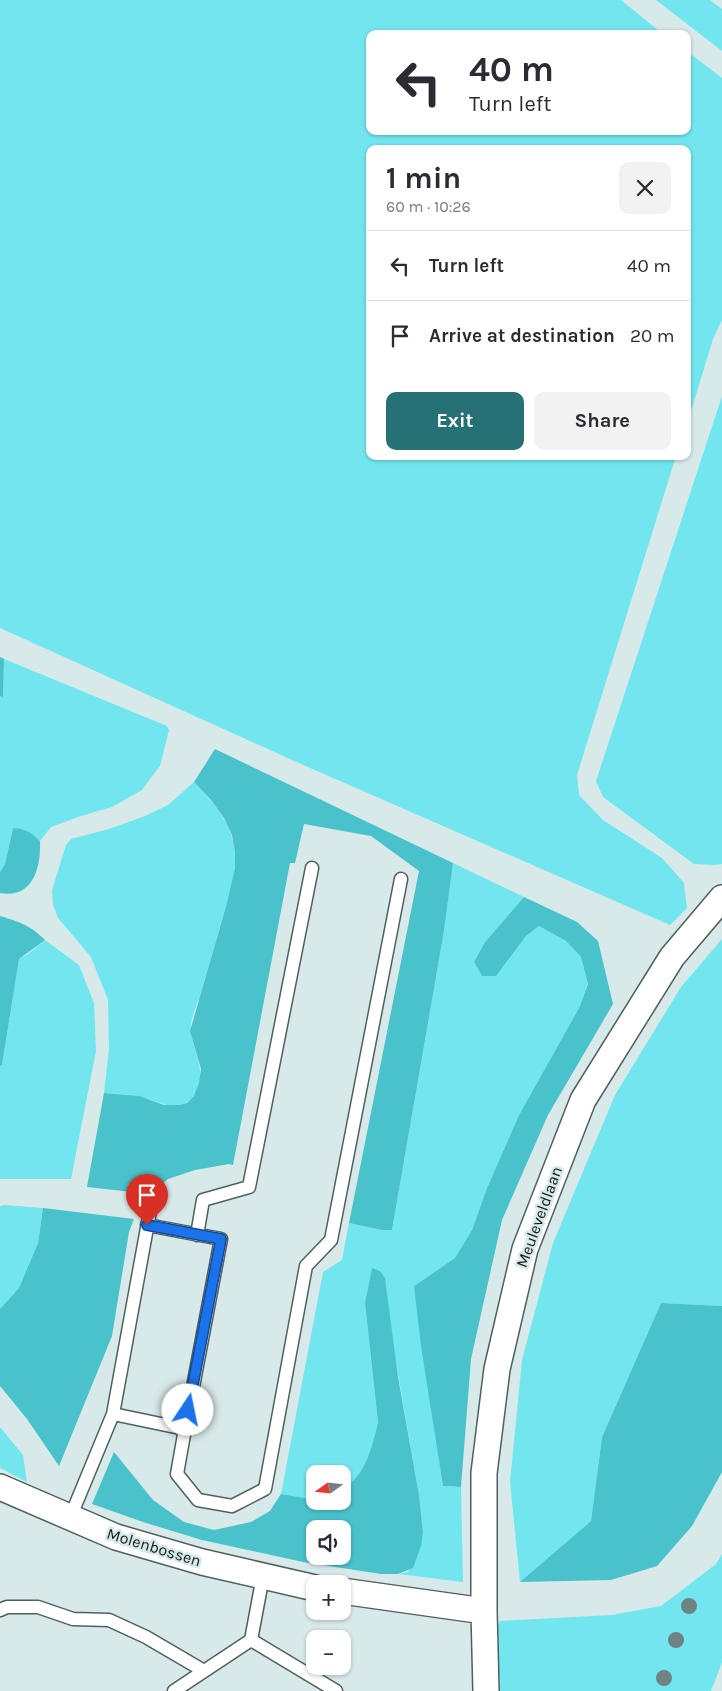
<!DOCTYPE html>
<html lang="en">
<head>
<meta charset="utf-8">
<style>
  :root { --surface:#fff; --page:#f2f2f3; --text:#2b2b33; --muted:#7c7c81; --line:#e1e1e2; --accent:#267176 }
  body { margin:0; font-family:Karla,sans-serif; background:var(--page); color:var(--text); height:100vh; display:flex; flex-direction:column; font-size:19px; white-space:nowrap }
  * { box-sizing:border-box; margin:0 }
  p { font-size:16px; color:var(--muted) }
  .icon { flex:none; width:28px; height:28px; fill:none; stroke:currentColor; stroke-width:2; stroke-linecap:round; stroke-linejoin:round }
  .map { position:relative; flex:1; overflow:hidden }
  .details { position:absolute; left:366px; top:145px; width:325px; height:315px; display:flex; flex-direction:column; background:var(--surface); border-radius:10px; box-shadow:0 1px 4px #0004 }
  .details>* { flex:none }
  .banner { position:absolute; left:366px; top:30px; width:325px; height:105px; border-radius:10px; box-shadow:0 1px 4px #0004; background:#fff; color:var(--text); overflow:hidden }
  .needle { width:32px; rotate:255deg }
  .tools { position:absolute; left:306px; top:1465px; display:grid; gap:10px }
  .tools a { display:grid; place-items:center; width:45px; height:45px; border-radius:10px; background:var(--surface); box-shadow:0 1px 4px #0004; font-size:25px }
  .pin { position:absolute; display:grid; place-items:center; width:42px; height:42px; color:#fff; margin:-51px -21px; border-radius:50% 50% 50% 0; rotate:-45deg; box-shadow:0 0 5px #0007 }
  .pin .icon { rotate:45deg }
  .me { position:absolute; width:55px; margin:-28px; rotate:11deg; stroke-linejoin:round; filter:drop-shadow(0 0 4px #0008) }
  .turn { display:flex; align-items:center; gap:18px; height:105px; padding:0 20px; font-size:22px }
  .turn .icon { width:65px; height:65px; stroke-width:2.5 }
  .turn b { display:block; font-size:35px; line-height:42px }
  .round { display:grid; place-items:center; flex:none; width:52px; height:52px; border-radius:10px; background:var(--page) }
  .head { display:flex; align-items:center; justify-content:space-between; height:85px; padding:0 20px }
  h1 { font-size:30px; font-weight:700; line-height:38px }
  .button { display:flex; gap:10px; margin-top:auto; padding:10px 20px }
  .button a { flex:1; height:58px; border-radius:10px; background:var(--accent); color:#fff; font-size:20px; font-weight:700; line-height:58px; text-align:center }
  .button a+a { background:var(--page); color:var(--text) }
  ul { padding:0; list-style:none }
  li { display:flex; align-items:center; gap:15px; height:70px; padding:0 20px; border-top:1px solid var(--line) }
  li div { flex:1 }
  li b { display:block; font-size:19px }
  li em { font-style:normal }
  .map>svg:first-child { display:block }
</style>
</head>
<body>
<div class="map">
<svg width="722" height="1691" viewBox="0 0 722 1691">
  <rect width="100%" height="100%" fill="#d8e9ea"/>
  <path fill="#72e6ef" d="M0,0h621l42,34h-293v97h318v-79l34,26v242l-9,19 -25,82v-272h-318v307h306l-99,319 2,20 24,25 59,38 22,25 3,25 -17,17 -378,-165 -292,-132z
    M656,0h54l12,9v42z
    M722,396v468l-8,1 -20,-1 -91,-67 -7,-16z
    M4,659l163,67 2,4 -9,36 -18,24 -30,17 -31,9 -30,11 -11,14c-8,-8 -15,-13 -27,-13l-8,36 -5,8v-176h3z
    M194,782c19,20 39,42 41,71 2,23 -7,48 -14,70 -7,25 -14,49 -21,73 -4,11 -11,26 -9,37 4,22 20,49 -2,68 -15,13 -35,-3 -51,-5 -11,-2 -23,-2 -34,-3l5,-44 -1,-49 -17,-43 -33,-39 -5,-13 -1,-15 14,-45 5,-6 38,-10 36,-13 23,-11z
    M453,863l71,34 -39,45 -11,20 8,14 14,-1 30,-39 13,-10 27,15 15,16 7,26 -9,25 -60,107 -32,73 -15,42 -17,28 -41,28 29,200 18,1 2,95 -65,-8 10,-2 15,-40 -4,-37 -39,-224 -8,-2 -7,34 13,119c-5,22 -13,56 -35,66l-1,-14h-27v24l-4,1 -30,-5 42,-222 19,-12 7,-37 33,7h10l52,-299z
    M722,939v367l-61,-3 -59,134 -11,84 -71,61 -10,-100 12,-122 31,-117 62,-148 66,-108z
    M45,940l34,25 15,38 2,48 -25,128h-71v-113l2,-1 17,-106 9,-5z
    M4,1205l39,3 -5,35 -19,45 -19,21v-103z
    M0,1427l23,28 4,27 -27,-14z
    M722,1554v108l-11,29h-211l-3,-63 3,-7 112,-6 49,-9 55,-42z"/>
  <path fill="#49c2cb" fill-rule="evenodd" d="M0,657l4,2 -1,38 -3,-1z
    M215,749l238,114 -9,68 -52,299h-10l-33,-7 70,-352 -48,-35 -67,-12 -9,39h-5l-57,302 -4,-1 -34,6 -27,9 -19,15 -62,-7 17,-94 36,3 24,9h16l7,-2 7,-7 5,-13 2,-14 -11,-38 37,-128 8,-35v-16l-3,-17 -8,-17 -13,-18 -17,-18z
    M13,828c12,0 19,5 27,13 1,27 -7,58 -40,52v-21l5,-8z
    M524,897l53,25 21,19 15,63 -65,111 -46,105 -31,139 -10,128 -18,-1 -22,-140 -7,-60 41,-28 17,-28 15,-42 32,-73 60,-107 9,-24 -7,-27 -15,-16 -27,-15 -13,10 -30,40h-14l-8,-14 11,-20z
    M0,916c20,6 30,9 45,24l-26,19 -17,106 -2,1z
    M43,1208l91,11 -5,13 -17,104 -53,130 -32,-47 -27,-33v-77l19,-21 19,-45z
    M372,1268l8,3 5,7 13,99 21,118 4,37 -2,14 -8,22 -15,6h-17l-78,-12 -101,-22 -59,-18 -51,-18 22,-52 39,48 31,22 30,8 37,-8 19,-11 11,-17 30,5 4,-1v3h27l1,-13c22,-10 30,-44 35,-66l-13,-119zM315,1529h27v27h-27z
    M661,1303l61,3v166l-30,54 -35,40 -46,14 -91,2 71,-61 11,-84z"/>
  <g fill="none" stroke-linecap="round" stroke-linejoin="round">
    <defs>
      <path id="service" d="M147,1225l74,14 -36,190
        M197,1235l6,-35 46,-13 63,-319
        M113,1414l72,15 -8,45 21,26 34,6 33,-17 41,-223 25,-26 70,-361
        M70,1518l43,-104 38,-208
        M0,1610l7,-3h31l35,12 36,1 37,17 58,34
        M251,1640l85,51
        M174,1691l77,-51 12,-64"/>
      <path id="minor" d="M0,1487l116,50 86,25 113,26
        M342,1591l142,20
        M486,1691l-2,-80v-138l13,-104 28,-120 58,-149 89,-143 50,-59"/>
    </defs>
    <use href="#service" stroke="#505f60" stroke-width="15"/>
    <use href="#minor" stroke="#505f60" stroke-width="28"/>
    <use href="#service" stroke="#fff" stroke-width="12"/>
    <use href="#minor" stroke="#fff" stroke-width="25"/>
  </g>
  <g fill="#708384">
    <circle cx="689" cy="1606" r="8"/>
    <circle cx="676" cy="1640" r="8"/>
    <circle cx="664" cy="1678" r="8"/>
  </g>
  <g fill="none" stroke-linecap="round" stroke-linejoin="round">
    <defs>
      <path id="route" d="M147,1225l74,14 -33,171"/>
    </defs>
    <use href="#route" stroke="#114b97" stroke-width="12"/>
    <use href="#route" stroke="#1a73e8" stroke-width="9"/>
  </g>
  <g text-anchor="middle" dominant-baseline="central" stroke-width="5" stroke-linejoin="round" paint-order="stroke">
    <g font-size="16" fill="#151b1b" stroke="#d8e9ea">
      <text transform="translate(539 1217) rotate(-70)">Meuleveldlaan</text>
      <text transform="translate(154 1547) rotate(17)">Molenbossen</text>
    </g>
  </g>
</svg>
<div class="tools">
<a><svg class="needle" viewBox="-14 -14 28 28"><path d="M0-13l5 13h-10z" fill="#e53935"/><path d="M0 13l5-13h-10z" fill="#7c7c81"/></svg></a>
<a><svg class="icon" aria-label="sound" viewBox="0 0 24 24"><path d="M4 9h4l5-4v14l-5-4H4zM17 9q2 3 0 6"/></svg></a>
<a>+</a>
<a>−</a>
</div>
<div class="pin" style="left:147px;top:1225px;background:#d93025"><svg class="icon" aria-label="arrive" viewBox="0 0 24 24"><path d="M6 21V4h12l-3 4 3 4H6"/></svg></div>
<svg class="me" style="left:188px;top:1410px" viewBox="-20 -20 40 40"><circle r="19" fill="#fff"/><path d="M0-13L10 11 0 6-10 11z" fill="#1a73e8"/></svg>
<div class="banner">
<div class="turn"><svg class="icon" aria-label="left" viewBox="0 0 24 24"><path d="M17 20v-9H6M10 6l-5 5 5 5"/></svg><div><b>40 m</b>Turn left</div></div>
</div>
<section class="details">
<div class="head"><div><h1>1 min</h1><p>60 m · 10:26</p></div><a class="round"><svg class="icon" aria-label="close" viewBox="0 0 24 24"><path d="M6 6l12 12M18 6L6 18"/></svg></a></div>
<ul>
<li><svg class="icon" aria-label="left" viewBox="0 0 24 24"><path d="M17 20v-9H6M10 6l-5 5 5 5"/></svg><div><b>Turn left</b></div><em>40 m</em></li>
<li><svg class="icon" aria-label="arrive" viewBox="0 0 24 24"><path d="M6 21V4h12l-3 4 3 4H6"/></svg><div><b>Arrive at destination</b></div><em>20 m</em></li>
</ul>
<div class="button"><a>Exit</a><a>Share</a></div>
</section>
</div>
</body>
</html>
